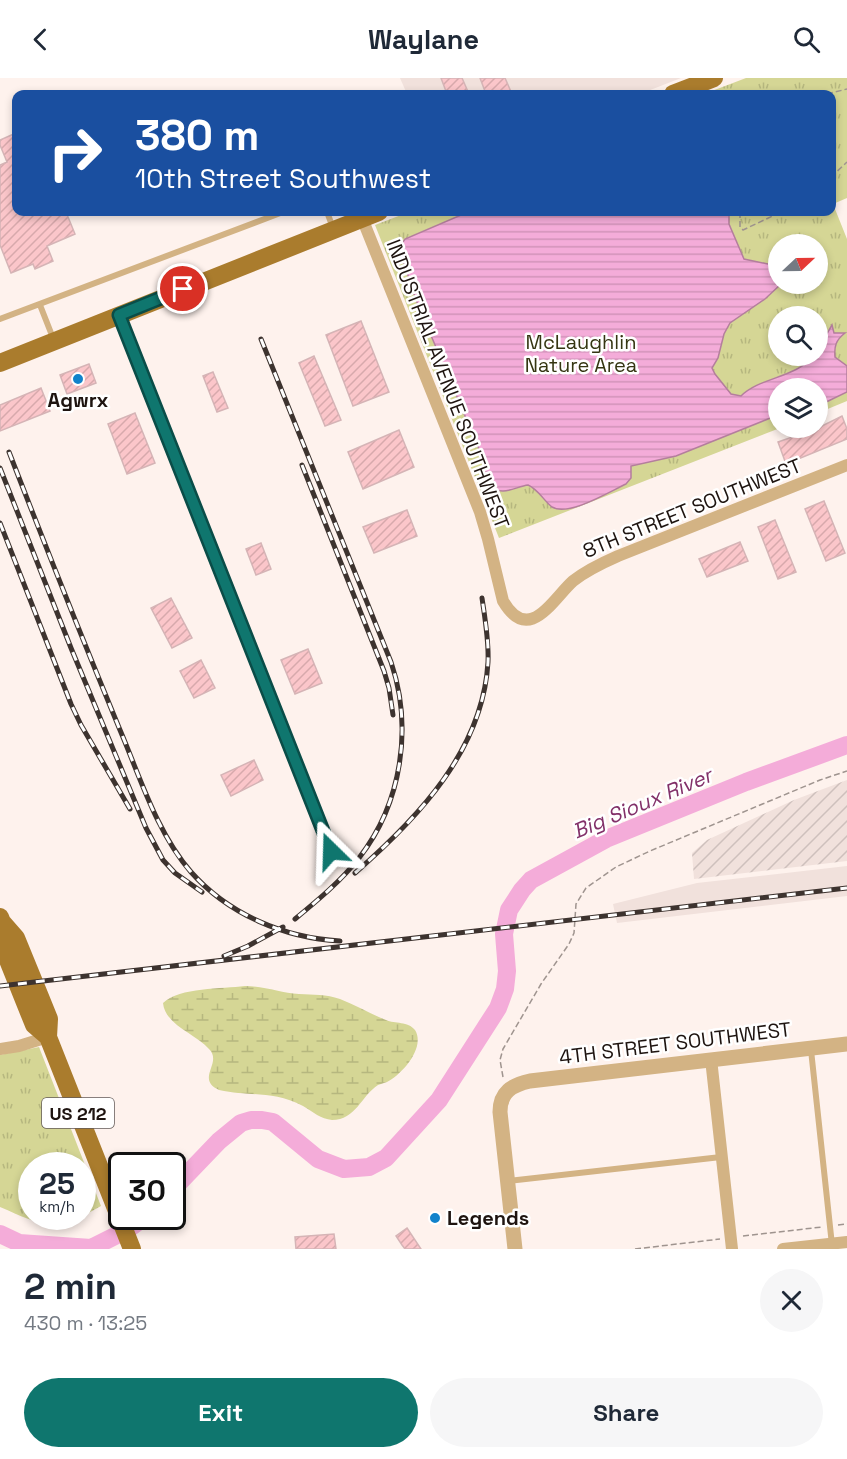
<!DOCTYPE html>
<html lang="en">
<head>
<meta charset="utf-8">
<style>
  :root { --surface:#fff; --page:#f6f6f7; --text:#1f2937; --muted:#747a83; --accent:#0f766e }
  body { margin:0; font-family:"Space Grotesk",sans-serif; background:var(--page); color:var(--text); height:100vh; display:flex; flex-direction:column; font-size:22px; white-space:nowrap }
  * { box-sizing:border-box; margin:0 }
  p { font-size:20px; color:var(--muted) }
  .icon { flex:none; width:33px; height:33px; fill:none; stroke:currentColor; stroke-width:2; stroke-linecap:round; stroke-linejoin:round }
  .map { position:relative; height:1171px; overflow:hidden }
  .side { display:flex; flex-direction:column; background:var(--surface); flex:1 }
  .side>* { flex:none }
  .guide { position:absolute; left:12px; top:12px; width:824px; height:126px; border-radius:12px; box-shadow:0 3px 9px #0003; background:#1a4fa0; color:#fff; overflow:hidden }
  .needle { width:39px; rotate:68deg }
  .buttons { position:absolute; left:768px; top:156px; display:grid; gap:12px }
  .buttons a { display:grid; place-items:center; width:60px; height:60px; border-radius:50%; background:var(--surface); box-shadow:0 3px 9px #0003; font-size:30px }
  .speed { position:absolute; left:18px; top:1074px; display:flex; gap:12px; font-size:30px; font-weight:700; text-align:center }
  .speed>* { display:grid; place-content:center; width:78px; height:78px; border-radius:50%; background:var(--surface); box-shadow:0 3px 9px #0003; line-height:1 }
  .speed small { font-size:15px; font-weight:400 }
  .speed .limit { border:3px solid #111; border-radius:9px; background:#fff; color:#111 }
  .pin { position:absolute; display:grid; place-items:center; width:51px; height:51px; color:#fff; margin:-26px; border:3px solid #fff; border-radius:50%; box-shadow:0 2px 6px #0007 }
  .me { position:absolute; width:66px; margin:-33px; rotate:338deg; stroke-linejoin:round; filter:drop-shadow(0 0 4px #0008) }
  .turn { display:flex; align-items:center; gap:21px; height:126px; padding:0 24px; font-size:27px }
  .turn .icon { width:78px; height:78px; stroke-width:2.5 }
  .turn b { display:block; font-size:42px; line-height:51px }
  .round { display:grid; place-items:center; flex:none; width:63px; height:63px; border-radius:32px; background:var(--page) }
  .summary { display:flex; align-items:center; justify-content:space-between; height:102px; padding:0 24px }
  h1 { font-size:36px; font-weight:700; line-height:45px }
  .primary-button { display:flex; gap:12px; margin-top:auto; padding:12px 24px }
  .primary-button a { flex:1; height:69px; border-radius:36px; background:var(--accent); color:#fff; font-size:24px; font-weight:700; line-height:69px; text-align:center }
  .primary-button a+a { background:var(--page); color:var(--text) }
  header { display:flex; justify-content:space-between; align-items:center; height:78px; padding:0 24px; background:var(--surface); font-size:27px; font-weight:700 }
  .map>svg:first-child { display:block }
</style>
</head>
<body>
<header><svg class="icon" aria-label="back" viewBox="0 0 24 24"><path d="M15 5l-7 7 7 7"/></svg>Waylane<svg class="icon" aria-label="search" viewBox="0 0 24 24"><circle cx="10" cy="10" r="6"/><path d="M15 15l6 6"/></svg></header>
<div class="map">
<svg width="847" height="1171" viewBox="0 0 847 1171">
  <defs>
    <pattern id="industrial-furrows" width="10" height="10" patternUnits="userSpaceOnUse" patternTransform="scale(1.5)"><rect width="10" height="10" fill="#f1e1dc"/><path d="M-1 1l2-2M0 10L10 0M9 11l2-2" fill="none" stroke="#cec0bc"/></pattern>
    <pattern id="wetland-marsh" width="20" height="14" patternUnits="userSpaceOnUse" patternTransform="scale(1.5)"><rect width="20" height="14" fill="#d5d695"/><path d="M1 5h8M5 5V1M11 12h8M15 12V8" fill="none" stroke="#b6b77f"/></pattern>
    <pattern id="park-tufts" width="24" height="20" patternUnits="userSpaceOnUse" patternTransform="scale(1.5)"><rect width="24" height="20" fill="#d5d695"/><path d="M3 7l-1-3M5 7V3M7 7l1-3M15 17l-1-3M17 17v-4M19 17l1-3" fill="none" stroke="#b6b77f"/></pattern>
    <pattern id="water-rules" width="6" height="5" patternUnits="userSpaceOnUse" patternTransform="scale(1.5)"><rect width="6" height="5" fill="#f4acd9"/><path d="M0 2.5h6" fill="none" stroke="#d193b9"/></pattern>
    <pattern id="building-hatch" width="6" height="6" patternUnits="userSpaceOnUse" patternTransform="scale(1.5)"><rect width="6" height="6" fill="#fbc6ca"/><path d="M-1 1l2-2M0 6l6-6M5 7l2-2" fill="none" stroke="#d7a9ac"/></pattern>
  </defs>
  <rect width="100%" height="100%" fill="#fef2ed"/>
  <path fill="#f1e1dc" d="M400,0h281l-41,16h-233z
    M847,788v30l-230,27 -4,-19 84,-21z"/>
  <path fill="url(#industrial-furrows)" d="M847,702v81l-153,18 -2,-26 15,-13 87,-40z"/>
  <path fill="url(#wetland-marsh)" d="M245,908c19,0 36,7 54,8 15,1 27,0 41,5 16,6 30,15 46,21 9,4 22,1 29,10 11,18 -14,45 -28,52 -3,1 -6,2 -9,3 -17,11 -22,35 -46,35 -11,-1 -19,-8 -29,-14 -31,-16 -53,-9 -84,-16 -24,-11 4,-27 -10,-41 -13,-15 -44,-24 -46,-46 17,-16 59,-14 82,-17z"/>
  <path fill="url(#park-tufts)" fill-rule="evenodd" d="M746,0h101v120l-14,6 14,35v162l-29,12v-25h-40l2,40 -281,110 -124,-313 34,-13h422v-118h-127zM778,166h40v40h-40zM778,238h40v40h-40z
    M39,969l62,159 -18,10 -1,-50h-50v50l48,1c-36,13 -47,4 -80,-10v-152z"/>
  <path fill="url(#water-rules)" stroke="#b47e9d" stroke-width="1.5" d="M468,134h261v12l15,35 24,5 10,-1v21h3l-16,15 -35,24 -6,11 -6,24 -6,10 3,6 16,20 10,2c19,-19 55,-18 72,-40h5v-7l14,-24 2,8h11c-9,7 -11,13 -10,24l12,9v26l-29,14v-18h-40v27l-102,41 -45,10v12l-5,6c-17,8 -58,33 -74,23 -9,-7 -13,-17 -24,-22 -8,1 -17,6 -25,6 -19,0 -20,-21 -21,-35l-66,-156 -17,-52 6,-9z"/>
  <g fill="none" stroke-linecap="round" stroke-linejoin="round">
    <path stroke="#f4acd9" stroke-width="18" d="M172,1112l47,-49 22,-18 10,-3h11l11,2 45,37 26,10 25,-2 17,-9 53,-58 59,-92 7,-19 2,-18 -3,-37 5,-24 13,-20 9,-10 75,-41 140,-57 101,-37
      M0,1156l19,9 72,5
      M91,1170l36,-18 19,-14"/>
  </g>
  <path fill="url(#building-hatch)" stroke="#d5b4b6" stroke-width="1.5" d="M441,0h21l7,16h-22z
    M480,0h25l7,16h-26z
    M16,55v79h50l9,22 -28,12 6,15 -18,8 -2,-5 -22,9 -11,-28v-80l7,-3 -7,-17v-5z
    M361,243l28,71 -36,14 -27,-71z
    M314,278l27,64 -16,6 -26,-63z
    M89,286l7,19 -29,11 -7,-19z
    M213,294l15,36 -11,4 -14,-36z
    M41,310l9,23 -50,20v-26z
    M135,335l20,50 -28,11 -19,-50z
    M842,338l5,13v10l-61,25 -8,-22 40,-14z
    M399,352l15,37 -51,22 -15,-37z
    M824,423l21,52 -19,8 -21,-52z
    M407,432l10,26 -43,17 -11,-26z
    M775,442l21,52 -18,7 -20,-52z
    M740,464l8,19 -41,16 -8,-18z
    M261,465l10,26 -15,6 -10,-26z
    M171,520l21,40 -20,10 -21,-40z
    M308,571l14,34 -27,11 -14,-34z
    M201,582l14,28 -21,10 -14,-27z
    M254,682l9,20 -32,16 -10,-21z
    M407,1150l14,21h-16l-3,-4 -6,-9z
    M334,1156l2,15h-40l-1,-12z"/>
  <g fill="none" stroke-linecap="round" stroke-linejoin="round">
    <path stroke="#9f948f" stroke-width="1.5" stroke-dasharray="6 3" stroke-linecap="butt" d="M827,16l20,-5
      M831,99l16,-15
      M724,134h14
      M740,134v15l3,3 38,-18
      M708,137v-3
      M503,999l-3,-17 3,-11 38,-65 28,-40 5,-11 2,-29 10,-16 30,-21 34,-16 170,-71 27,-9
      M838,1147l9,-1
      M743,1158l79,-9
      M635,1171l85,-10"/>
    <path stroke="#d3b384" stroke-width="6" d="M327,134l6,16
      M40,227l13,33
      M0,241l283,-107
      M811,972l21,195
      M508,1103l213,-24"/>
    <path stroke="#d3b384" stroke-width="12" d="M362,140l118,294 8,27 15,62c26,44 49,-1 70,-20 14,-11 29,-18 45,-25l229,-91
      M119,237l212,536
      M0,971l19,-3 29,-9
      M711,981l21,190
      M783,1171l64,-7"/>
    <path stroke="#d3b384" stroke-width="15" d="M515,1171l-15,-137c0,-20 12,-27 30,-31l317,-37"/>
    <path stroke="#aa7c2d" stroke-width="18" d="M673,16l41,-16
      M0,285l379,-151
      M0,839l2,5 14,16 18,44 15,37 -1,18 84,212
      M2,844l-1,21 33,82 14,12"/>
    <defs>
      <path id="rail" d="M261,261l130,323c22,65 11,141 -32,196 -18,23 -41,42 -64,61
        M9,374c36,93 73,186 111,278 20,47 37,103 71,142 37,42 93,66 149,69
        M302,387l82,206 5,17 4,27
        M0,390l71,180 75,180 17,32 12,13 27,19
        M0,445l71,181 10,21 49,84
        M355,795c63,-55 128,-123 133,-211 1,-21 -3,-43 -6,-64
        M224,878l24,-10 35,-19
        M0,908l847,-98"/>
    </defs>
    <use href="#rail" stroke="#3d332f" stroke-width="5"/>
    <use href="#rail" stroke="#fff" stroke-width="3" stroke-dasharray="9" stroke-linecap="butt"/>
  </g>
  <g fill="none" stroke-linecap="round" stroke-linejoin="round">
    <defs>
      <path id="route" d="M183,211l-64,26 212,536"/>
    </defs>
    <use href="#route" stroke="#0a4d48" stroke-width="15"/>
    <use href="#route" stroke="#0f766e" stroke-width="10"/>
  </g>
  <g fill="#1282cb" stroke="#fff" stroke-width="2">
    <circle cx="78" cy="301" r="6"/>
    <circle cx="435" cy="1140" r="6"/>
  </g>
  <g text-anchor="middle" dominant-baseline="central" stroke-width="5" stroke-linejoin="round" paint-order="stroke">
    <rect fill="#fff" stroke="#625a58" stroke-width="1.5" x="42" y="1020" width="72" height="30" rx="4.5"/>
    <g font-size="18" font-weight="bold" fill="#1e1410">
      <text x="78" y="1035">US 212</text>
    </g>
    <g font-size="20" fill="#353512" stroke="#fff">
      <text x="581" y="264">McLaughlin<tspan x="581" dy="23">Nature Area</tspan></text>
    </g>
    <g font-size="20" fill="#1e1410" stroke="#fff">
      <text transform="translate(448 306) rotate(69)">INDUSTRIAL AVENUE SOUTHWEST</text>
      <text transform="translate(692 430) rotate(-22)">8TH STREET SOUTHWEST</text>
      <text transform="translate(675 965) rotate(-7)">4TH STREET SOUTHWEST</text>
    </g>
    <g font-size="20" font-weight="bold" fill="#1e1410" stroke="#fff">
      <text x="78" y="322">Agwrx</text>
      <text x="447" y="1140" text-anchor="start">Legends</text>
    </g>
    <g font-size="21" font-style="italic" fill="#823069" stroke="#fff">
      <text transform="translate(642 725) rotate(-23)">Big Sioux River</text>
    </g>
  </g>
</svg>
<div class="buttons">
<a><svg class="needle" viewBox="-14 -14 28 28"><path d="M0-13l5 13h-10z" fill="#e53935"/><path d="M0 13l5-13h-10z" fill="#747a83"/></svg></a>
<a><svg class="icon" aria-label="search" viewBox="0 0 24 24"><circle cx="10" cy="10" r="6"/><path d="M15 15l6 6"/></svg></a>
<a><svg class="icon" aria-label="layers" viewBox="0 0 24 24"><path d="M12 4l9 5-9 5-9-5zM3 14l9 5 9-5"/></svg></a>
</div>
<div class="speed"><div>25<small>km/h</small></div><div class="limit">30</div></div>
<div class="pin" style="left:183px;top:211px;background:#d93025"><svg class="icon" aria-label="arrive" viewBox="0 0 24 24"><path d="M6 21V4h12l-3 4 3 4H6"/></svg></div>
<svg class="me" style="left:331px;top:773px" viewBox="-20 -20 40 40"><path d="M0-17L14 15 0 8-14 15z" fill="#0f766e" stroke="#fff" stroke-width="4"/></svg>
<div class="guide">
<div class="turn"><svg class="icon" aria-label="right" viewBox="0 0 24 24"><path d="M7 20v-9h11M14 6l5 5-5 5"/></svg><div><b>380 m</b>10th Street Southwest</div></div>
</div>
</div>
<section class="side">
<div class="summary"><div><h1>2 min</h1><p>430 m · 13:25</p></div><a class="round"><svg class="icon" aria-label="close" viewBox="0 0 24 24"><path d="M6 6l12 12M18 6L6 18"/></svg></a></div>
<div class="primary-button"><a>Exit</a><a>Share</a></div>
</section>
</body>
</html>
